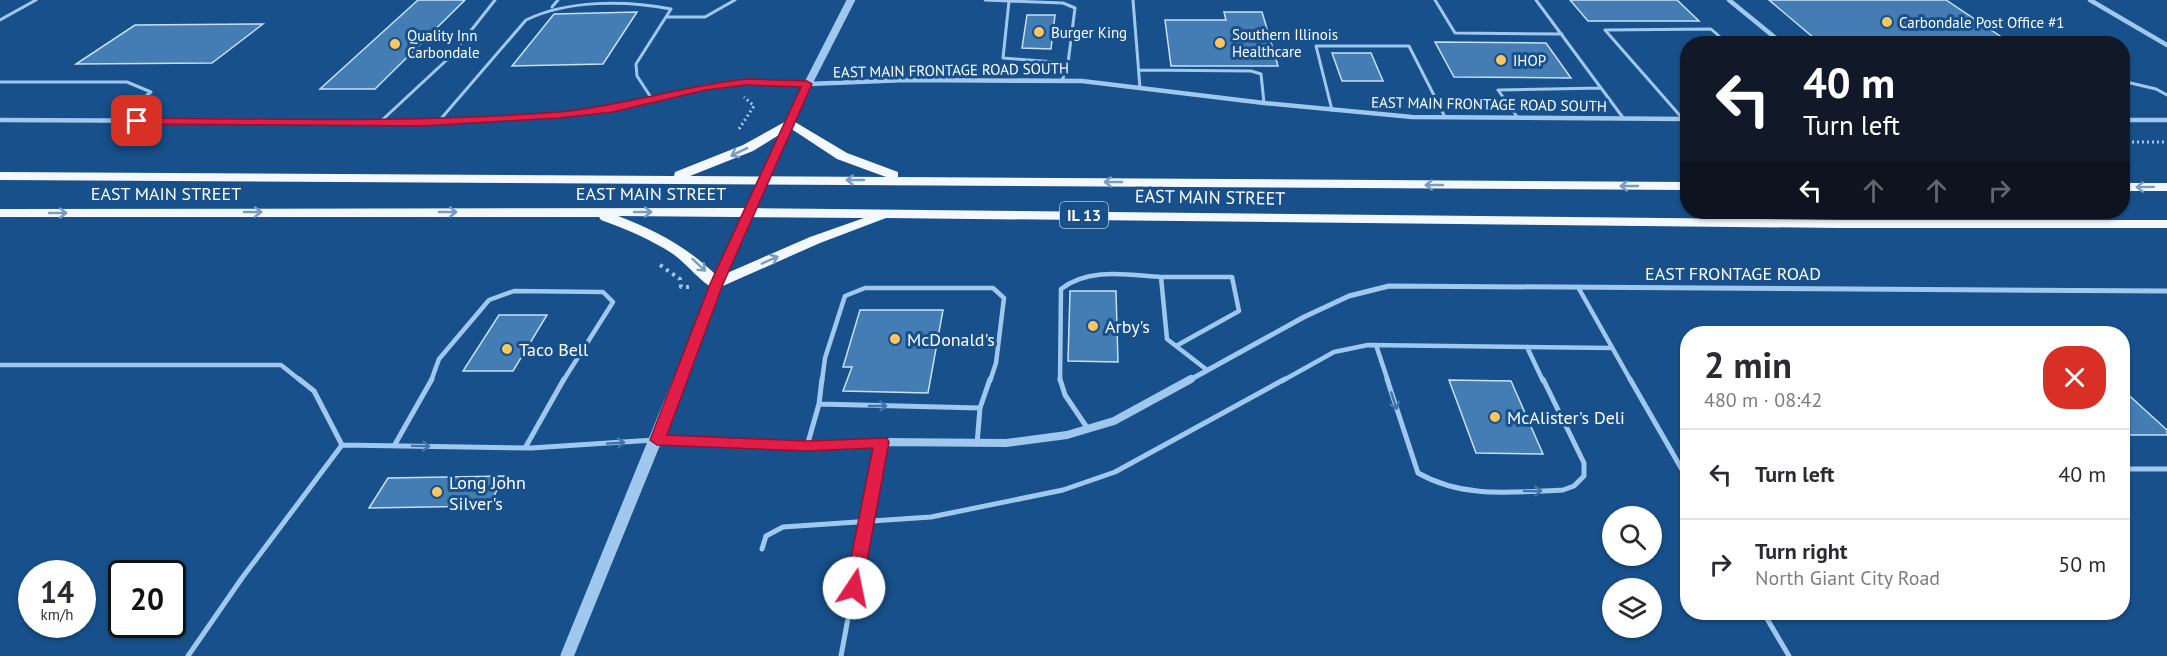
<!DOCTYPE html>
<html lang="en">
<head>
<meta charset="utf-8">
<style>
  :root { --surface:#fff; --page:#f2f2f3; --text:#2b2b33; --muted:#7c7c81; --line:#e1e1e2 }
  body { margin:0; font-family:"PT Sans",sans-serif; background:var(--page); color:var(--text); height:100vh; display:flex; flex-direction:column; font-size:22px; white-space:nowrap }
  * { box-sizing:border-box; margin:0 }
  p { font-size:20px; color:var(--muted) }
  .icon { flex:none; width:33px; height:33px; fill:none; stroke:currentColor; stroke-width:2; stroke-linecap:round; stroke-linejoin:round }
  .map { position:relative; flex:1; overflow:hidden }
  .sheet { position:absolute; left:1680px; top:326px; width:450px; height:294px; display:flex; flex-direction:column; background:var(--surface); border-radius:24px; box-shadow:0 2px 4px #0004 }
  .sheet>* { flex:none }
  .top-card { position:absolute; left:1680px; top:36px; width:450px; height:183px; border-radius:24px; box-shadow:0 2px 4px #0004; background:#111827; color:#fff; overflow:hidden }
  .fabs { position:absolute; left:1602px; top:506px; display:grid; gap:12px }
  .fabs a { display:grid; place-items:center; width:60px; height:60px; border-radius:50%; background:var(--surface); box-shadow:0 2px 4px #0004; font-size:30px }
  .speed { position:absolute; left:18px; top:560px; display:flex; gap:12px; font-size:30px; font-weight:700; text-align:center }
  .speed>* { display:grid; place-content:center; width:78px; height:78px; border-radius:50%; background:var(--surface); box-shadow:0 2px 4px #0004; line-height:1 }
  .speed small { font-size:15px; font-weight:400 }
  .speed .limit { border:3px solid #111; border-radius:9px; background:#fff; color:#111 }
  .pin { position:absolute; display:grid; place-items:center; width:51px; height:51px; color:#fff; margin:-26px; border-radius:12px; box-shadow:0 3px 9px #0006 }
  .me { position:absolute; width:66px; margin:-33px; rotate:11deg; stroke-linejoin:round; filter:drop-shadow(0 0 4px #0008) }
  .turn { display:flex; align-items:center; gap:21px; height:126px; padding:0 24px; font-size:27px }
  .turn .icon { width:78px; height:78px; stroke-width:2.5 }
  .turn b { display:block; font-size:42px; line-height:51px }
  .lanes { display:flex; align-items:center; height:57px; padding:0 24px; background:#0003; justify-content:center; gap:30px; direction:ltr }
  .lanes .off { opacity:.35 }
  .round { display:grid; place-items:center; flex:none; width:63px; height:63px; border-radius:24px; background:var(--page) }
  .summary { display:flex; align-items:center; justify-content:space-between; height:102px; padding:0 24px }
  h1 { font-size:36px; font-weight:800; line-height:45px }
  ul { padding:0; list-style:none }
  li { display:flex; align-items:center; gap:18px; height:90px; padding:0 24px; border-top:2px solid var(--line) }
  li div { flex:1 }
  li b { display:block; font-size:22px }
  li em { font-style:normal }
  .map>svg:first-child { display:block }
</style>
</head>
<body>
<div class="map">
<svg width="2167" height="656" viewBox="0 0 2167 656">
  <rect width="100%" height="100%" fill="#17508a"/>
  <path fill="#447db4" stroke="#c6e1fa" stroke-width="1.5" d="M418,0h47l-90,89h-55z
    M1570,0h107l22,21h-111z
    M1769,0h177l66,44h-191z
    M637,12l-34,52 -91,2 42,-52z
    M1224,12h38l16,54h-107l-6,-46h61z
    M1027,15h28l-4,34 -29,-1z
    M263,24l-51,39 -136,1 59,-39z
    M1435,42l111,1 25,35 -117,-1z
    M1332,53h39l12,28h-41z
    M1070,291h46l2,71 -50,-1z
    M860,310h83l-15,83 -85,-2 9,-24h-9z
    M499,315h48l-34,56h-50z
    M1449,380l62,1 32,73 -67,-1z
    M2122,389l45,41v5h-45z
    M504,476l-15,30 -120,2 19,-30z"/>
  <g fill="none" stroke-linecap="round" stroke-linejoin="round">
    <path stroke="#a0c8ee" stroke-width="3" stroke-dasharray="2 3" stroke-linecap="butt" d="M739,129l15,-23 -10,-9
      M2122,142h45"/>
    <path stroke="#a0c8ee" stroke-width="4" stroke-dasharray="3 4.5" stroke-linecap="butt" d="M660,265l20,14 1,8h8"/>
    <path stroke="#a0c8ee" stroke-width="3" d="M985,0l24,1
      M1133,0l7,88
      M1435,0l20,33 107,1
      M1536,0l65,88
      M1009,1l54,2 12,5 -7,55 -65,-5z
      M552,7l6,-7
      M666,17h39l30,-17
      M0,20l36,-20
      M1139,70l112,1 10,3 3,29
      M1062,81l6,-18
      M2122,81l34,8 11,6
      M0,82h127l24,10 -37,29
      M1332,110l-16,-64h93l36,71
      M1518,118l-20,-28 103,-2 23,31
      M1683,119l-78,-89 106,-1 17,15
      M439,121l87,-101c41,-20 99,-20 145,-11l-35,55 1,12 15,23
      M380,122l71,-66 44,-56"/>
    <path stroke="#a0c8ee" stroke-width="4.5" d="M1161,277h71l7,34 -63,35 -9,-7z
      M1578,287l53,94
      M1376,345l12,36
      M1176,346l31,24
      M1527,347l16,34
      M0,365h281l20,16
      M431,381l8,-22 50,-59 25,-9 89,1 10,10 -50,79
      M822,381l3,-23 20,-62 20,-8h128l11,10 -8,65 -6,18
      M1060,381l1,-92c28,-22 67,-14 100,-12
      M1282,381l52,-29 34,-7 244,3"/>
    <path stroke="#a0c8ee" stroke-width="5" d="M1060,379l5,16 23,34
      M1387,379l31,94c46,26 95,19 145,17l11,-4 10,-10v-13l-41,-84
      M1630,379l58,101
      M819,404l161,4 -3,36
      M980,408l10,-29
      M342,445l189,3 123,-8
      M394,446l38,-67
      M807,446l12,-42 3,-25
      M525,448l39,-69
      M2122,469h45
      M762,549l4,-13 17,-9 148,-10 132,-27 52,-18 170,-93
      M1763,612l26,44
      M188,656l54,-78 100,-133 -28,-54 -15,-12
      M841,656l40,-214"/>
    <path stroke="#a0c8ee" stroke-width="4.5" d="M1729,0l54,44
      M2090,0l77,45
      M0,120l422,2 137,-7 54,-6 93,-22 40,-5 62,2 98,-4 176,1 182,22 148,14 276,2
      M2122,120h45"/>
    <path stroke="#a0c8ee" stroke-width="5" d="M1188,381l116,-64 45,-21 40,-10 778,5"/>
    <path stroke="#a0c8ee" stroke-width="8" d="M657,440l150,6 74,-4 125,1 61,-8 47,-14 77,-42"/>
    <path stroke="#a0c8ee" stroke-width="8" d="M770,167l38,-83 43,-84"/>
    <path stroke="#a0c8ee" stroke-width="10" d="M679,381l37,-97 55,-119"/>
    <path stroke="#a0c8ee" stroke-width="13" d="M567,656l113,-277"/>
    <path fill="#f3f8ff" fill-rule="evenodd" d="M790,119l57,34 51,19v5l790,5v8l-1688,-10v-8l674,4 1,-4 68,-27zM790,128l47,31 49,18 -196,-1 63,-25z
      M2122,183h45v8h-45z
      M749,208l1089,12h329v8h-329l-952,-10 -66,25 -104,46c-12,-3 -31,-27 -43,-35 -23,-15 -47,-25 -72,-34l-2,-3h-599v-8zM618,216l246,2 -54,19 -92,40c-28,-28 -62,-47 -100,-61z"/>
  </g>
  <defs><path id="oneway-shaft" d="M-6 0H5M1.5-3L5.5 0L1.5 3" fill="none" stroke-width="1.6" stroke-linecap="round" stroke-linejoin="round" transform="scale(1.5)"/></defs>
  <g stroke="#7a9cbf">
    <use href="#oneway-shaft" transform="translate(739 152) rotate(155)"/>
    <use href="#oneway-shaft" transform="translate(855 180) rotate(-180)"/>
    <use href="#oneway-shaft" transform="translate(1113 182) rotate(-180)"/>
    <use href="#oneway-shaft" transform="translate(1434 185) rotate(-180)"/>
    <use href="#oneway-shaft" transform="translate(1629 186) rotate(-180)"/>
    <use href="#oneway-shaft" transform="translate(2145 187) rotate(179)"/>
    <use href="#oneway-shaft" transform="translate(253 212)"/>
    <use href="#oneway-shaft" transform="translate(448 212)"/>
    <use href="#oneway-shaft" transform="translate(643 212)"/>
    <use href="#oneway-shaft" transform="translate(58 213)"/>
    <use href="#oneway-shaft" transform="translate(770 260) rotate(-24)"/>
    <use href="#oneway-shaft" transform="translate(699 265) rotate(43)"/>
  </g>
  <g stroke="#4074a8">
    <use href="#oneway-shaft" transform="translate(1394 401) rotate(72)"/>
    <use href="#oneway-shaft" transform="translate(878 406)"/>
    <use href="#oneway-shaft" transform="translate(616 443) rotate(-4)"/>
    <use href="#oneway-shaft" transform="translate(421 446) rotate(1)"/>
    <use href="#oneway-shaft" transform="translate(1533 491) rotate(-1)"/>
  </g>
  <path fill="#e11d48" stroke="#92132f" stroke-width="1.5" d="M746,79l61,2 5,3 -89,200 -56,151 140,6 80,-3 2,4 -27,146 -2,5 -6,2 -7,-2 -2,-5 28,-140 -66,3 -150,-6 -7,-5 60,-156 91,-197 -55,-2 -40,5 -93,22 -54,6 -137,8 -285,-2 -5,-3 5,-3c140,1 281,5 422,-6 63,-6 124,-26 187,-33z"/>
  <g fill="#ffc65d" stroke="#17508a" stroke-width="2">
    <circle cx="1887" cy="22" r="6"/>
    <circle cx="1039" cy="32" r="6"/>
    <circle cx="1220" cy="43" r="6"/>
    <circle cx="395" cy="44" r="6"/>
    <circle cx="1501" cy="60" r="6"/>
    <circle cx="1093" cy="326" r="6"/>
    <circle cx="895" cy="339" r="6"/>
    <circle cx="507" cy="349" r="6"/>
    <circle cx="1495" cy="417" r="6"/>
    <circle cx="437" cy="492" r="6"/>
  </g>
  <g text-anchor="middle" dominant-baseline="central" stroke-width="6" stroke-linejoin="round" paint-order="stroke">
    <g font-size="15" fill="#fff" stroke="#17508a" text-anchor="start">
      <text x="1899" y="22">Carbondale Post Office #1</text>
      <text x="1051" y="32">Burger King</text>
      <text x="1232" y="34">Southern Illinois<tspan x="1232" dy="17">Healthcare</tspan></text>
      <text x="407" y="35">Quality Inn<tspan x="407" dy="17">Carbondale</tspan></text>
      <text x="1513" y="60">IHOP</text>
    </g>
    <g font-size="15" fill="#fff" stroke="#17508a">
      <text transform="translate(951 70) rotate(-1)">EAST MAIN FRONTAGE ROAD SOUTH</text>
      <text transform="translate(1489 104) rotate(1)">EAST MAIN FRONTAGE ROAD SOUTH</text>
    </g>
    <rect fill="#17508a" stroke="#b9cadc" stroke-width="1.5" x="1060" y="202" width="48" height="26" rx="4.5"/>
    <g font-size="16" font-weight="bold" fill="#fff">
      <text x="1084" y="215">IL 13</text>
    </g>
    <g font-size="18" fill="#fff" stroke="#17508a">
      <text x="166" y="193">EAST MAIN STREET</text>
      <text x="651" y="193">EAST MAIN STREET</text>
      <text transform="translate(1210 197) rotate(1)">EAST MAIN STREET</text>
      <text x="1733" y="273">EAST FRONTAGE ROAD</text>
    </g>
    <g font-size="18" fill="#fff" stroke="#17508a" text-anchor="start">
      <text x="1105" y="326">Arby's</text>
      <text x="907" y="339">McDonald's</text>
      <text x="519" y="349">Taco Bell</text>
      <text x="1507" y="417">McAlister's Deli</text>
      <text x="449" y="482">Long John<tspan x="449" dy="21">Silver's</tspan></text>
    </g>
  </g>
</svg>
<div class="fabs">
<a><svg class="icon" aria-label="search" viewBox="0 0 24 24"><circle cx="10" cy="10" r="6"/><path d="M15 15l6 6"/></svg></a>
<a><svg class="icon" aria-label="layers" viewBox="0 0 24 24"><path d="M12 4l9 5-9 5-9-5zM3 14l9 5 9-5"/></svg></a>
</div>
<div class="speed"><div>14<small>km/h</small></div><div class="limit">20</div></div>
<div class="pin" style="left:137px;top:121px;background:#d93025"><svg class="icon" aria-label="arrive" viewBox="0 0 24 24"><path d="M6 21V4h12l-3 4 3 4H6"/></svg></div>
<svg class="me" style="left:854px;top:588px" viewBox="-20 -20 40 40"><circle r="19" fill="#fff"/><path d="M0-13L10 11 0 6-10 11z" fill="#e11d48"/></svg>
<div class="top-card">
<div class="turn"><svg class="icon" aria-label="left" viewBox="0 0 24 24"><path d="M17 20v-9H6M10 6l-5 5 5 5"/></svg><div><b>40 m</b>Turn left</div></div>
<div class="lanes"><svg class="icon" aria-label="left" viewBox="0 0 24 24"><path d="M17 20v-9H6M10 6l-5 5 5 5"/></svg><svg class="icon off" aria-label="ahead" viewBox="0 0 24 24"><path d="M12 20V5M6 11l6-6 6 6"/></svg><svg class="icon off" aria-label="ahead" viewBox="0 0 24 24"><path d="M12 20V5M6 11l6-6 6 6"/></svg><svg class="icon off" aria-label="right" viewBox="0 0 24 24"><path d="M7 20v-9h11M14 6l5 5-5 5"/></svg></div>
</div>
<section class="sheet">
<div class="summary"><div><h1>2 min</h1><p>480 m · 08:42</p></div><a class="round" style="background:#d93025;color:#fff"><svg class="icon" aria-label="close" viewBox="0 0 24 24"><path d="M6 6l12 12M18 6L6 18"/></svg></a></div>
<ul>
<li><svg class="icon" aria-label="left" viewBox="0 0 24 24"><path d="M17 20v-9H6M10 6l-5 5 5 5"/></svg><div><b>Turn left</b></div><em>40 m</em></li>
<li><svg class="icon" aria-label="right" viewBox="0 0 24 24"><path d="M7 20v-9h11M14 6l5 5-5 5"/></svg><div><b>Turn right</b><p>North Giant City Road</p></div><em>50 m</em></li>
</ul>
</section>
</div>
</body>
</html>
